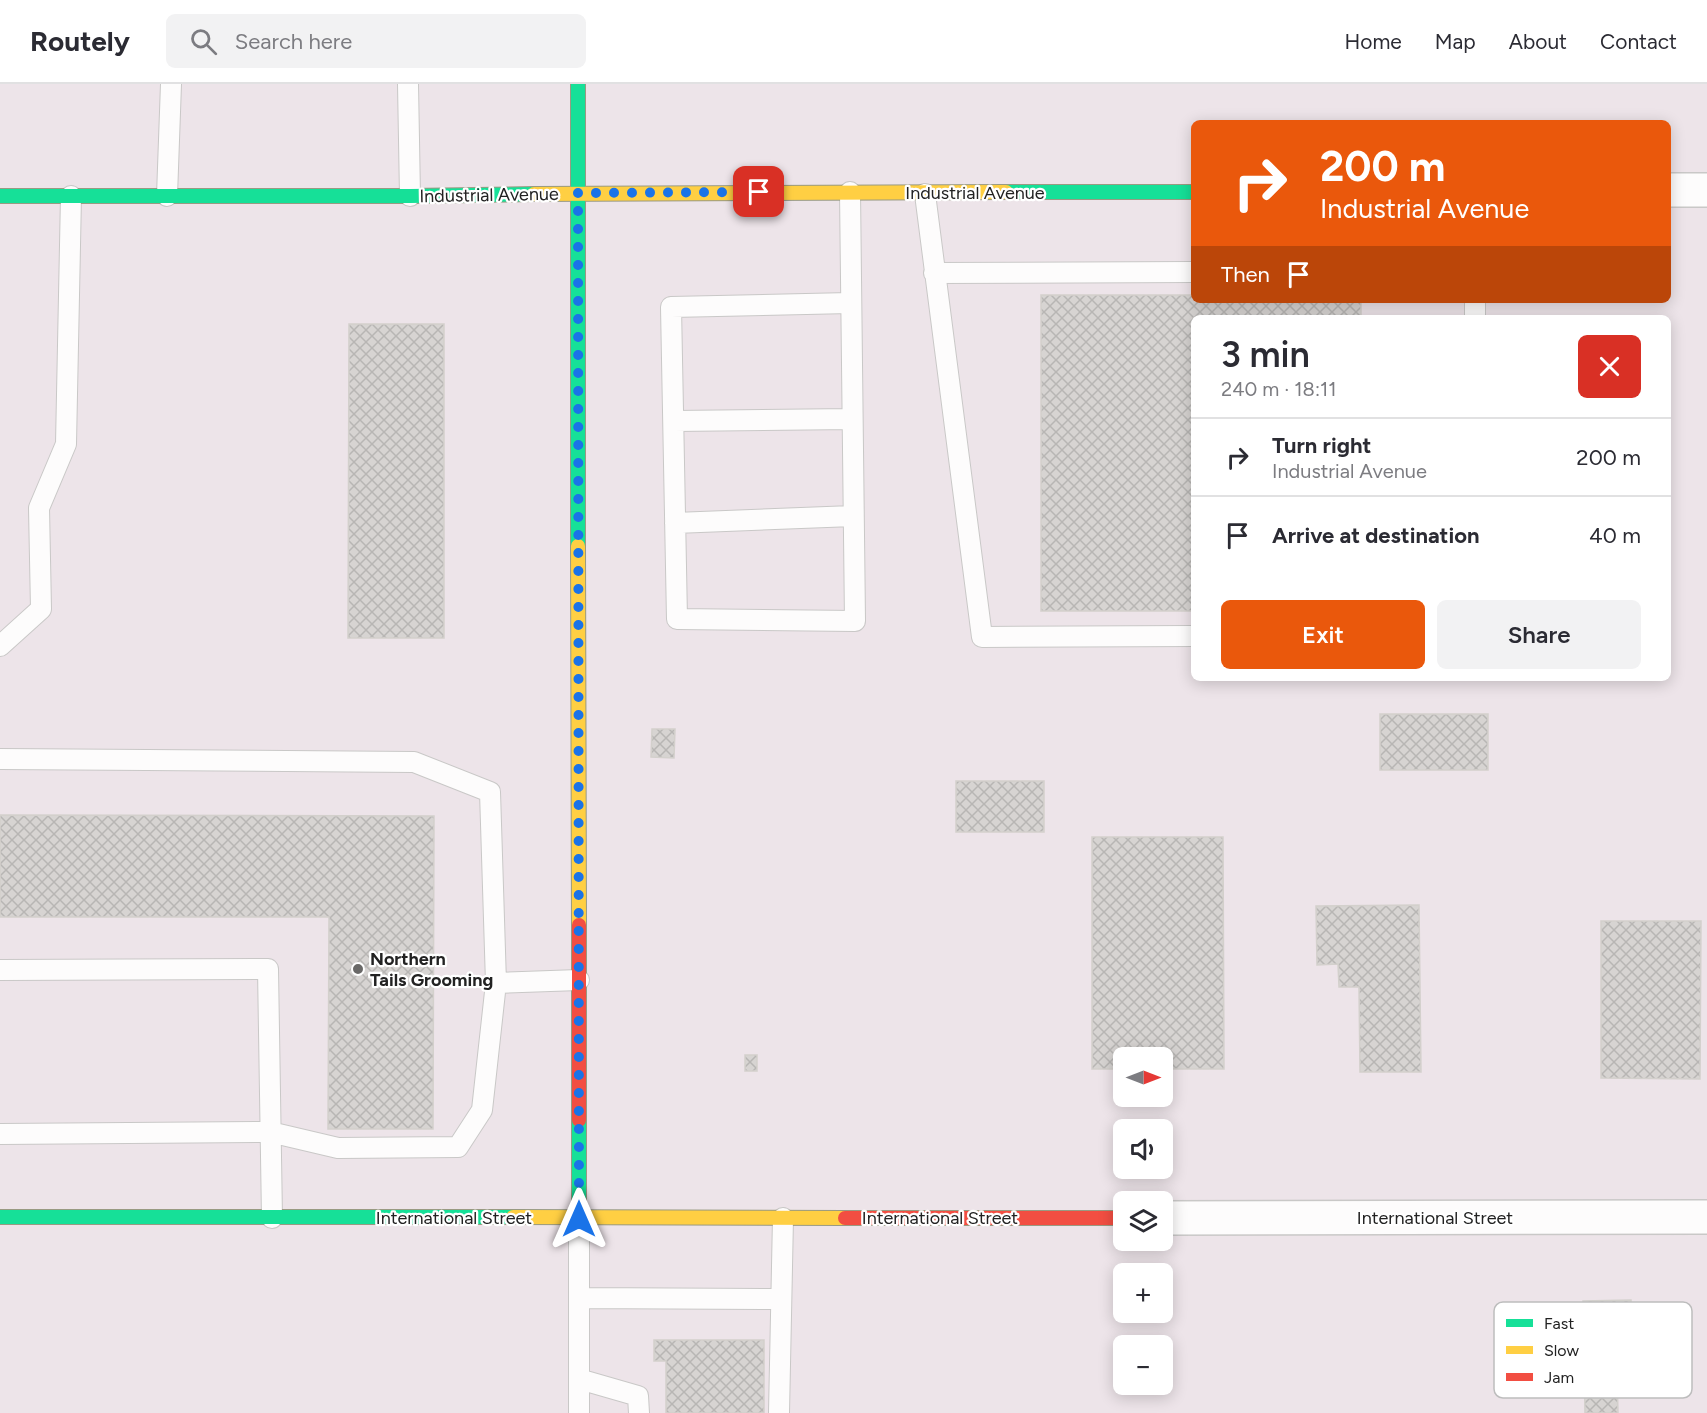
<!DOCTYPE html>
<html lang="en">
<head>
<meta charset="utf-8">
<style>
  :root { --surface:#fff; --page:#f2f2f3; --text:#2b2b33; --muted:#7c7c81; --line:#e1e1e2; --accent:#ea580c }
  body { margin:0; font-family:Figtree,sans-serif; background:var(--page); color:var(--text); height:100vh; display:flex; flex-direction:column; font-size:22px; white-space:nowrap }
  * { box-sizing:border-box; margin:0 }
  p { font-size:20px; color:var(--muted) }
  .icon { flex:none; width:33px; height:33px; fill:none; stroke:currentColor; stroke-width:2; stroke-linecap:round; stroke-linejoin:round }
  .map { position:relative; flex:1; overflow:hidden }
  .sheet { position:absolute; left:1191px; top:231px; width:480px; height:366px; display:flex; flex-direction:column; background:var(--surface); border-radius:9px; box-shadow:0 3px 15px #0003 }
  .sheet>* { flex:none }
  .hud { position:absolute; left:1191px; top:36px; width:480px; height:183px; border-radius:9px; box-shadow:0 3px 15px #0003; background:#ea580c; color:#fff; overflow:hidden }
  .needle { width:39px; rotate:90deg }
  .controls { position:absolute; left:1113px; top:963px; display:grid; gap:12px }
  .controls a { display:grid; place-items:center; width:60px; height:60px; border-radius:9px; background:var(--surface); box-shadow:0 3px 15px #0003; font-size:30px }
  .pin { position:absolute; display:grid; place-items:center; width:51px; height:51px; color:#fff; margin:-26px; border-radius:12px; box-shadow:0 3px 9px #0006 }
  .me { position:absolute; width:66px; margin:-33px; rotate:0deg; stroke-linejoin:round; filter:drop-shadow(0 0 4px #0008) }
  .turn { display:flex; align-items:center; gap:21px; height:126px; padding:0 30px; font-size:27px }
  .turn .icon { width:78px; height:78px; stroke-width:2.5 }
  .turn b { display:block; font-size:42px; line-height:51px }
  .then { display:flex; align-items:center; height:57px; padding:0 30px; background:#0003; gap:12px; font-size:22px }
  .round { display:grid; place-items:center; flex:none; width:63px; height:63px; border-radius:9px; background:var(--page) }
  .head { display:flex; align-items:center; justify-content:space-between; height:102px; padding:0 30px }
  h1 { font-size:36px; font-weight:600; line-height:45px }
  .cta { display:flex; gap:12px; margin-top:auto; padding:12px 30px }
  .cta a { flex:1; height:69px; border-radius:9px; background:var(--accent); color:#fff; font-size:24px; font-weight:600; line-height:69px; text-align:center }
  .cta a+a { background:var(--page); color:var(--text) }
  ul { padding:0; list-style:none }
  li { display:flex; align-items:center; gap:18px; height:78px; padding:0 30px; border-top:2px solid var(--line) }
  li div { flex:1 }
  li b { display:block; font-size:22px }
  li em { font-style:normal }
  header { display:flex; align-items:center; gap:36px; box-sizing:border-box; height:84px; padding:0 30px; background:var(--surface); border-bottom:2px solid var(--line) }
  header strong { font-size:28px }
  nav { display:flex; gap:33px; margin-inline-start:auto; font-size:21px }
  .search { width:420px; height:54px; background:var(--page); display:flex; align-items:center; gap:15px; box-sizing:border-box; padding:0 21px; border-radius:9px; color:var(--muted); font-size:22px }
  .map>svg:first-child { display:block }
</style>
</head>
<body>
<header>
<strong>Routely</strong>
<div class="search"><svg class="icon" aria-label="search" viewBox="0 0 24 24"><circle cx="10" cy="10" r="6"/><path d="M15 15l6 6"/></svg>Search here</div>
<nav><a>Home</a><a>Map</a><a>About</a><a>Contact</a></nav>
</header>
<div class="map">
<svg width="1707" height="1329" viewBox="0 0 1707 1329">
  <defs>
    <pattern id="building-cross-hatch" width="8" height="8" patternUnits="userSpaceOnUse" patternTransform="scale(1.5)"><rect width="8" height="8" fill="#d7d4d2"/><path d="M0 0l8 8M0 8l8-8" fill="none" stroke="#b8b6b4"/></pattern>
  </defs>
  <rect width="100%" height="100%" fill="#f0eeeb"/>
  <path fill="#ede4e9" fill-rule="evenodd" d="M0,0h1707v1329h-1707zM1194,39h474v177h-474zM1194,234h474v360h-474zM1124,974h38v38h-38zM1124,1046h38v38h-38zM1124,1118h38v38h-38zM1124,1190h38v38h-38zM1124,1262h38v38h-38z"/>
  <path fill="url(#building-cross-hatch)" stroke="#d3d0cc" stroke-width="1.5" d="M1041,211h153v5h167v18h-167v293h-153z
    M349,240h95v314h-96z
    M1380,630h108v56h-108z
    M652,645h23l-1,29 -23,-1z
    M956,697h88v51h-88z
    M0,731l434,1 -1,313h-105l1,-212h-329z
    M1092,753h131l1,232h-62v-11h-38v11h-32z
    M1419,821l2,167h-61l-1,-85h-20l-1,-23 -21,1 -1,-59z
    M1601,837h100l-1,158 -99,-1z
    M745,971h12v16h-12z
    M1631,1216l1,34h-16l2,79h-33l-2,-112z
    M654,1256h110v73h-98v-52h-12z"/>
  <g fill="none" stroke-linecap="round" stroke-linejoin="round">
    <defs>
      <path id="lane" d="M408,0l2,112
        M850,108l5,429 -178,-2 -6,-312 179,-4
        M925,110l57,443 212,-1
        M167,112l4,-112
        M934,189l260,-1
        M1475,234v-18
        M674,337l178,-2
        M675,439l178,-7
        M0,562l41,-37 -2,-101 27,-64 5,-248
        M0,675l414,3 76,30 6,191 83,-3
        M0,886l268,-1 4,249
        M0,1050l270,-2 68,16 120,-1 24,-37 14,-127
        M579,1135v160l59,17 1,17
        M579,1214l202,1
        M579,1295v34
        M779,1329l4,-195"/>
      <path id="street" d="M1668,106h39
        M1162,1134l545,-1"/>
      <path id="fast" d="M578,0v462
        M1006,108h188
        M0,112h410l124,-2
        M579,1036v99
        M0,1133h513"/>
      <path id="slow" d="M534,110l472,-2
        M578,462l1,379
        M513,1133l332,1"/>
      <path id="jam" d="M579,841v195
        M845,1134h279"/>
    </defs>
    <use href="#lane" stroke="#c9c8c7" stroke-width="22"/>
    <use href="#street" stroke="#c9c8c7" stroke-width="36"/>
    <use href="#fast" stroke="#999a82" stroke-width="16"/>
    <use href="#slow" stroke="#999a82" stroke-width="16"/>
    <use href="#jam" stroke="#999a82" stroke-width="16"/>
    <use href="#lane" stroke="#fdfcfc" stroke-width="20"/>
    <use href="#street" stroke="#fdfcfc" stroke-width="33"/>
    <use href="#fast" stroke="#16e098" stroke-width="14"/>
    <use href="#slow" stroke="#ffcf43" stroke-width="14"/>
    <use href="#jam" stroke="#f24e42" stroke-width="14"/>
  </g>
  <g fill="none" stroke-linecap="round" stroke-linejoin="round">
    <path stroke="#1a73e8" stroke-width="10" stroke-dasharray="0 18" d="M579,1135l-1,-1026 181,-1"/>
  </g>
  <circle fill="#6a6968" stroke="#fff" stroke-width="2" cx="358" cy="885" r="6"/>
  <g text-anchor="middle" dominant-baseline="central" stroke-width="4.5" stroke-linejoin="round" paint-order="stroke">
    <g font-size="18" fill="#222" stroke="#fff">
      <text x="975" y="109">Industrial Avenue</text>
      <text transform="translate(489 111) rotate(-1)">Industrial Avenue</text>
      <text x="454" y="1134">International Street</text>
      <text x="940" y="1134">International Street</text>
      <text x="1435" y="1134">International Street</text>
    </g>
    <g font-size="18" font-weight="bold" fill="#222" stroke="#fff" text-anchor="start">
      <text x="370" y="875">Northern<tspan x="370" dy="21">Tails Grooming</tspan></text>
    </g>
  </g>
  <rect x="1494" y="1218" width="198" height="96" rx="9" fill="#fff" stroke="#bdbdbd" stroke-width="1.5"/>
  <rect x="1506" y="1235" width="27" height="8" fill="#16e098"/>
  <rect x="1506" y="1262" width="27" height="8" fill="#ffcf43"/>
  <rect x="1506" y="1289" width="27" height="8" fill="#f24e42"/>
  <g font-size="16" fill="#222">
    <text x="1544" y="1245">Fast</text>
    <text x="1544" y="1272">Slow</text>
    <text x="1544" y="1299">Jam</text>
  </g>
</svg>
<div class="controls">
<a><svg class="needle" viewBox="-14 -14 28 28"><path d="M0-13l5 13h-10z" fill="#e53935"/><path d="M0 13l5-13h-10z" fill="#7c7c81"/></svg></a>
<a><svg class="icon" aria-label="sound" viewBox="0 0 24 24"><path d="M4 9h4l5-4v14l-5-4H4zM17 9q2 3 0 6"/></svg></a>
<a><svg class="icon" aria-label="layers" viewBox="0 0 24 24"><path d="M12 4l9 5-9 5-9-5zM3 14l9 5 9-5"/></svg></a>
<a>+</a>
<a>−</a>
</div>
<div class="pin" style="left:759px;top:108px;background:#d93025"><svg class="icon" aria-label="arrive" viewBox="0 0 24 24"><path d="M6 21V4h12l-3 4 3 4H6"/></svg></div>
<svg class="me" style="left:579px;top:1135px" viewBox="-20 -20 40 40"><path d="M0-17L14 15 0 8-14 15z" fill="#1a73e8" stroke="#fff" stroke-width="4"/></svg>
<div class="hud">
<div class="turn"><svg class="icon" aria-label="right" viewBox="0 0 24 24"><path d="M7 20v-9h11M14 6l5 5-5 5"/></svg><div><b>200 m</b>Industrial Avenue</div></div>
<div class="then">Then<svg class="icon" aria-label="arrive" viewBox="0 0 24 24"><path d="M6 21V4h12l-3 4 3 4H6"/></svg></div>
</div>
<section class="sheet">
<div class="head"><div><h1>3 min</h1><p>240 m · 18:11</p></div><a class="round" style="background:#d93025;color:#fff"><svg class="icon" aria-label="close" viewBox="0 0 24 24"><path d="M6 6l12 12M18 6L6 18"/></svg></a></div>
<ul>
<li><svg class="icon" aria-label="right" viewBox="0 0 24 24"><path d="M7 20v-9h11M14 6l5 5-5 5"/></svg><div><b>Turn right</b><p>Industrial Avenue</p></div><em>200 m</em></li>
<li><svg class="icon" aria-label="arrive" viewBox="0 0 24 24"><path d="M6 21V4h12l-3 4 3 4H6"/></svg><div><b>Arrive at destination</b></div><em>40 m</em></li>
</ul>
<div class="cta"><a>Exit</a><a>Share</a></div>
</section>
</div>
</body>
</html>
